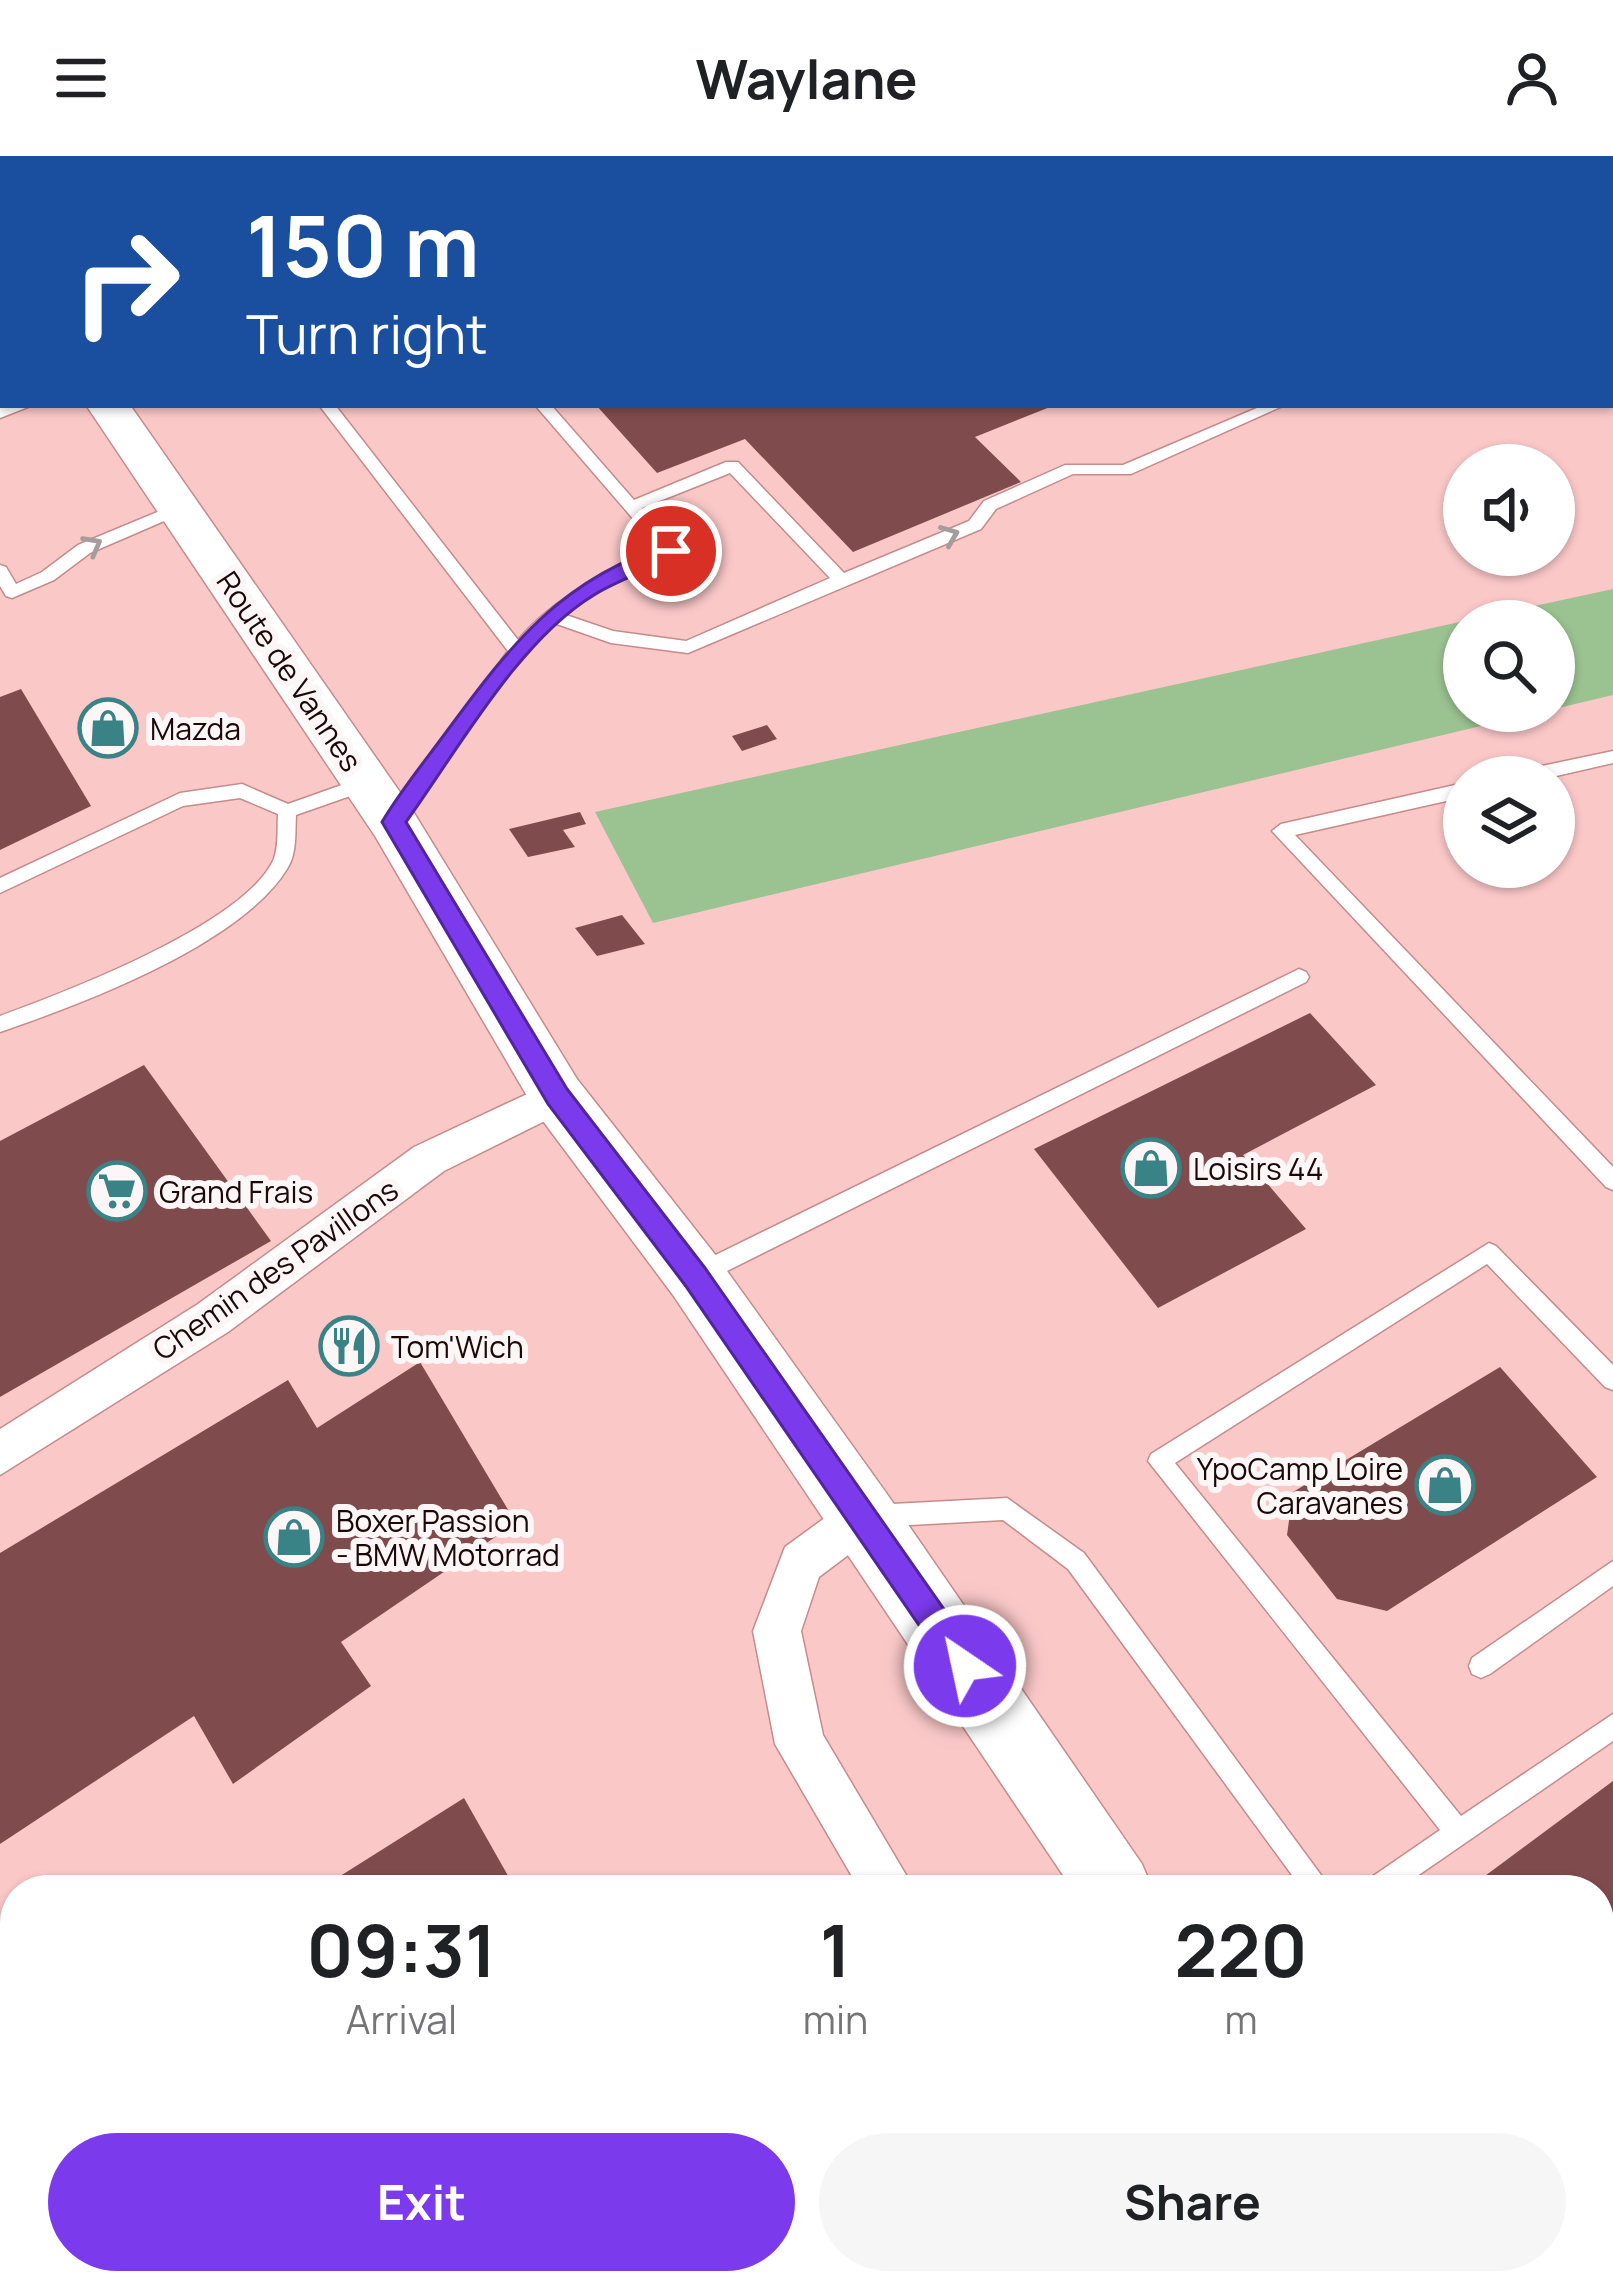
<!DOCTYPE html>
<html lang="en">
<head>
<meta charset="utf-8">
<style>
  :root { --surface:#fff; --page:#f6f6f6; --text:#202124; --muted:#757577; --accent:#7c3aed }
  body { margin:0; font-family:Manrope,sans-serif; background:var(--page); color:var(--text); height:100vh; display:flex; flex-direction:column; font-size:45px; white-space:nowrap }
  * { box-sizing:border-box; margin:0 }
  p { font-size:39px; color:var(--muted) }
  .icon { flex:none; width:66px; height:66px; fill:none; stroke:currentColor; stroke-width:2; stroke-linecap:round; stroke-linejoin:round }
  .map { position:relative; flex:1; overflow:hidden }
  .details { position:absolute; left:0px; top:1719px; width:1614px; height:420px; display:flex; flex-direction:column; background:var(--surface); border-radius:48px 48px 0 0; box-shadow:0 3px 9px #0004 }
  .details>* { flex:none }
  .banner { position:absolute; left:0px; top:0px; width:1614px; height:252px; box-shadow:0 3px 9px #0004; background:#1a4fa0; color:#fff; overflow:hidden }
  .fabs { position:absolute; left:1443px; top:288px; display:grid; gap:24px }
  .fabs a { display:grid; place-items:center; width:132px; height:132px; border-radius:50%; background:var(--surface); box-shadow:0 3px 9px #0004; font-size:60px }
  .pin { position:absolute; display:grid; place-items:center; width:102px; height:102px; color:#fff; margin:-51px; border:6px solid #fff; border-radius:50%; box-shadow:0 3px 12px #0007 }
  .me { position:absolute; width:132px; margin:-66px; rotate:326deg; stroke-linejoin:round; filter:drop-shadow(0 0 9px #0008) }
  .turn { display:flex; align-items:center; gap:42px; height:252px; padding:0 48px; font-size:54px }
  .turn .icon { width:156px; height:156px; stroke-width:2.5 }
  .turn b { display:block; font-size:84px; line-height:102px }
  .eta { display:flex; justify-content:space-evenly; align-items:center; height:204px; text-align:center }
  .eta b { font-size:72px; font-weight:700; line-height:84px }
  .button { display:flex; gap:24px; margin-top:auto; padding:24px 48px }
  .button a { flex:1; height:138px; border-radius:72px; background:var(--accent); color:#fff; font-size:48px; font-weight:700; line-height:138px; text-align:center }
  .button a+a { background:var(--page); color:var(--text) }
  header { display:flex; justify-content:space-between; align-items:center; height:156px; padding:0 48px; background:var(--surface); font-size:54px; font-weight:700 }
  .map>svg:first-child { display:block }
</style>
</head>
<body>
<header><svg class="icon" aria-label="menu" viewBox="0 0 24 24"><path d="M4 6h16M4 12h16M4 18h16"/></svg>Waylane<svg class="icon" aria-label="person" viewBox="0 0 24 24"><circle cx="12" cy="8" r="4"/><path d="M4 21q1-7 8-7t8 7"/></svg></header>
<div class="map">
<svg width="1613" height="2139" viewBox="0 0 1613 2139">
  <rect width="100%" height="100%" fill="#fbc8c8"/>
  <path fill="#9bc291" d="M1613,433v106l-59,14v-88h-89z
    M1464,465v90h80l-891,212 -58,-111z"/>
  <path fill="#804b4c" d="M596,249h459l-80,32 46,45 -168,70 -108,-113 -88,34z
    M21,533l70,117 -91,44v-153z
    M767,569l10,14 -35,12 -10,-15z
    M580,656l6,12 -23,6 12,17 -47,10 -19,-28z
    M622,759l23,29 -48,12 -22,-28z
    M1310,857l66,72 -133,70 63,74 -148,79 -124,-159z
    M144,909l127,176 -271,156v-256z
    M420,1206l96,161 -175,119 30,44 -138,98 -39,-68 -194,128v-291l288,-173 29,48z
    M1500,1211l97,110 -210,134 -50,-12 -50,-64 6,-43z
    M1613,1625v223l-14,-8v-106h-133z
    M464,1642l47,83 9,-6 9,15h-211z
    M240,2124h487l9,15h-490z"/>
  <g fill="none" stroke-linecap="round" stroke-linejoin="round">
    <defs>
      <path id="lane" d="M64,0h23l-3,3h-23z
        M477,0h27l-3,3h-27z
        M3,18v8l-3,1v-8z
        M9,249h24l-33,13v-10z
        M319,249h16l183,235c40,-46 88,-67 142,-90l-125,-145h16l83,95 92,-38h12l106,111 125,-52 15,-20 81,-36h58l141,-60h21l-154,69h-58l-77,35 -15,20 -293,124 -77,-10 -57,-20 -67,77 -88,127 -6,2 -9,-7 3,-5 121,-166zM730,317l100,105 -144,63 -73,-10 -50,-17 40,-26 74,-32v-8l-35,-40z
        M179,347l8,5 -2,4 -95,41 -36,27 -42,18 -6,-2 -6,-10v-21l6,2 10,17 26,-12 36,-27z
        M1613,595v12l-61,14h-38l9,-7z
        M367,620l6,2 3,5 -3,5 -77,27c-1,18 1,39 -9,54 -47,76 -205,135 -287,163v-16c66,-24 242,-91 273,-155 6,-13 4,-32 5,-47l-38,-16 -57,8 -183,87v-15l180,-85 62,-9 46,20z
        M1464,627v14l-169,38 318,332v23l-7,-3 -334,-356 9,-7z
        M1299,813l7,3 3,5 -3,5 -603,301 -8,2 -8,-2 -3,-7 3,-7z
        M1489,1087l7,3 117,119v25l-8,-3 -118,-123 -312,199 286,353 152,-102v27l-216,149h-35l4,-9 74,-51 -292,-369 3,-7z
        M1007,1342l77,55 248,337h-29l-235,-321 -65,-49 -130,7 -8,-3 -4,-8 4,-8 8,-3z
        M1613,1405v25l-123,88 -9,4 -9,-4 -3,-8 3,-8z
        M1599,2101l14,9v29h-14l-10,-15h10z"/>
      <path id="street" d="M557,924l14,4 6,12 -6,12 -127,63 -216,161 -228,143v-46l198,-125 216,-157z
        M864,1338l16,7 7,15 -7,15 -61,46 -18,54 22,104 92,155h-55l-85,-146 -22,-113 32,-84 63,-46z
        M1107,2124h60l6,15h-60z"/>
      <path id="secondary" d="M0,38l3,1v27l-3,-1z
        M0,114h3v28h-3z
        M86,249h44l281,403 166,271 140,178 170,237 255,370 11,26h-80l-400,-595 -136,-182 -162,-277z
        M1345,2124h85l7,15h-86z"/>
    </defs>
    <use href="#lane" stroke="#c68b8b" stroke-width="3"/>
    <use href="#street" stroke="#c68b8b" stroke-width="3"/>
    <use href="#secondary" stroke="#c68b8b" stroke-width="3"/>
    <use href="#lane" fill="#fff" fill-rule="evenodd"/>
    <use href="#street" fill="#fff" fill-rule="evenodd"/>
    <use href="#secondary" fill="#fff" fill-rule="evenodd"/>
  </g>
  <defs><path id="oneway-chevron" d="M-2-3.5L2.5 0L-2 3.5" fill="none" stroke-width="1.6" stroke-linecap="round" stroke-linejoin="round" transform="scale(3)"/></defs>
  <g stroke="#a49c9d">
    <use href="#oneway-chevron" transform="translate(950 379) rotate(-22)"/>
    <use href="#oneway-chevron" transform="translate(93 389) rotate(-29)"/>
  </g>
  <path fill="#7c3aed" stroke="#51269a" stroke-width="3" d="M671,388l11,7 -3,5c-28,13 -59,23 -85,39 -76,46 -136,155 -188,227l161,267 138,179 271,387 4,11 -4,10 -11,5 -11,-5 -269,-391 -137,-181 -166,-282c19,-32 43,-61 65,-91 64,-87 116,-154 224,-187z"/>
  <defs>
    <symbol id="shop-ring" viewBox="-11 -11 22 22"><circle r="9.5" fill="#fdf6f6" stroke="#398285" stroke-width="1.5"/><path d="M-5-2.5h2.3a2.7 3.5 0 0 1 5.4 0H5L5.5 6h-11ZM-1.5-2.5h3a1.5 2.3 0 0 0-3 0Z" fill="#398285"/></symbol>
    <symbol id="supermarket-ring" viewBox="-11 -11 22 22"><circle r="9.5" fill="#fdf6f6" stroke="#398285" stroke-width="1.5"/><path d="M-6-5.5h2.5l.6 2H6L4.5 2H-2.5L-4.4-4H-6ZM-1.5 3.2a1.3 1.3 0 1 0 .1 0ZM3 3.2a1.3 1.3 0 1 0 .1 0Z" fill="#398285"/></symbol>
    <symbol id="restaurant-ring" viewBox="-11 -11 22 22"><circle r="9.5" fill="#fdf6f6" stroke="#398285" stroke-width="1.5"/><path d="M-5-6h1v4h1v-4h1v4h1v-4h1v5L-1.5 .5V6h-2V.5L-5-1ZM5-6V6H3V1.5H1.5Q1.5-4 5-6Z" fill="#398285"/></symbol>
  </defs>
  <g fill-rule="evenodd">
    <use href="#shop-ring" x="75" y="539" width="66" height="66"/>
    <use href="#shop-ring" x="1118" y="979" width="66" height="66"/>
    <use href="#supermarket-ring" x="84" y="1002" width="66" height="66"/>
    <use href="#restaurant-ring" x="316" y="1157" width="66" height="66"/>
    <use href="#shop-ring" x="1412" y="1296" width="66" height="66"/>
    <use href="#shop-ring" x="261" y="1348" width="66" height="66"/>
  </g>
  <g text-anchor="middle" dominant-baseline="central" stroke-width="12" stroke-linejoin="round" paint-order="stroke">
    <g font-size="30" fill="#1c0809" stroke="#fdf6f6">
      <text transform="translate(290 515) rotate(56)">Route de Vannes</text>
      <text transform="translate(275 1113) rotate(-35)">Chemin des Pavillons</text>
    </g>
    <g font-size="30" fill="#1c0809" stroke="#fdf6f6" text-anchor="start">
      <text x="150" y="572">Mazda</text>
      <text x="1193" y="1012">Loisirs 44</text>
      <text x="159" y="1035">Grand Frais</text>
      <text x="391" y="1190">Tom'Wich</text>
      <text x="1403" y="1312" text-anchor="end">YpoCamp Loire<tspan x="1403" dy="34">Caravanes</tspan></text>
      <text x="336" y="1364">Boxer Passion<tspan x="336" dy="34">- BMW Motorrad</tspan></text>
    </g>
  </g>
</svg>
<div class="fabs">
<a><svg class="icon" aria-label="sound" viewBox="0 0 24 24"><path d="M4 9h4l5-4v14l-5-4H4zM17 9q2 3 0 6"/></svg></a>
<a><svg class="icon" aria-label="search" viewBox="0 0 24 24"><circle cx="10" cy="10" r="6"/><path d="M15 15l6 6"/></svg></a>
<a><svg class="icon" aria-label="layers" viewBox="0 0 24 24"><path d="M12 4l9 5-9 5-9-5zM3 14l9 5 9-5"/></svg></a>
</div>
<div class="pin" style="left:671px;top:395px;background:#d93025"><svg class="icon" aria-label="arrive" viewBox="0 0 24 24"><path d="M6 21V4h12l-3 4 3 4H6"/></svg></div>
<svg class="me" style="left:965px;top:1510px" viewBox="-20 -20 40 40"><circle r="17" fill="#7c3aed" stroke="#fff" stroke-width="3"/><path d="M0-11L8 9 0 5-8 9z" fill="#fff"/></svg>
<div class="banner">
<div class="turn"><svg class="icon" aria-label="right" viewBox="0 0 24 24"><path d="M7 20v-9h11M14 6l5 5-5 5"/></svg><div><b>150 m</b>Turn right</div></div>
</div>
<section class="details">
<div class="eta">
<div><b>09:31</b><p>Arrival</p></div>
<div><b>1</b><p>min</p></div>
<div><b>220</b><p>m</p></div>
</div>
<div class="button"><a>Exit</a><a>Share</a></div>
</section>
</div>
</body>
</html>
